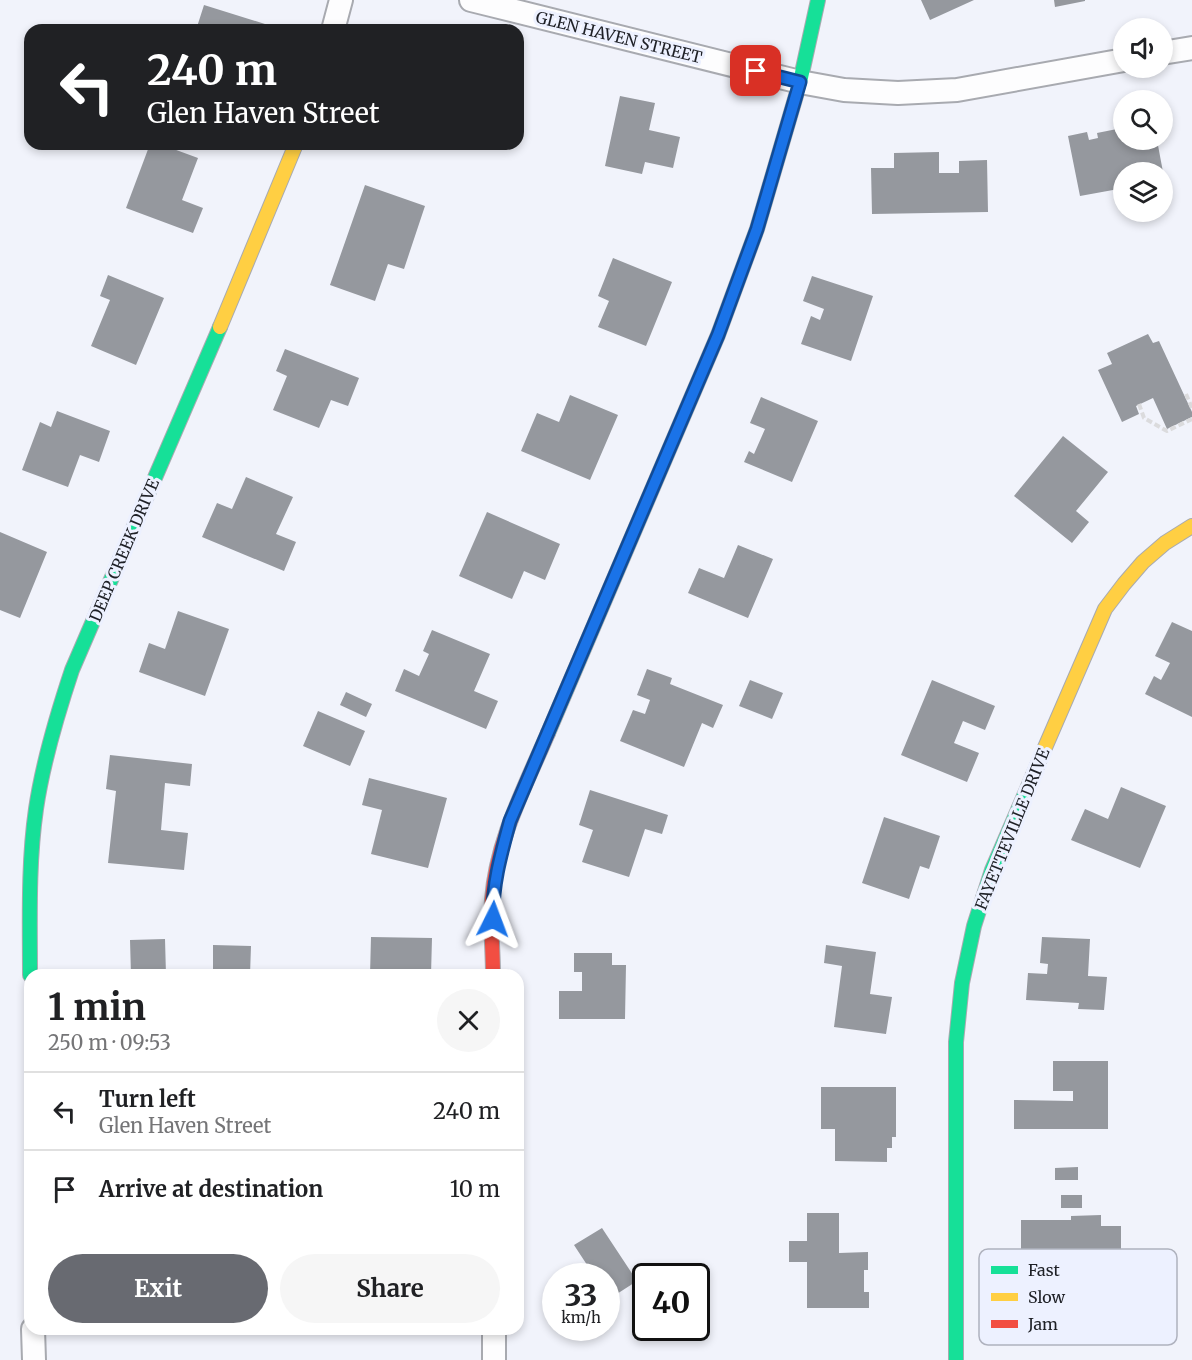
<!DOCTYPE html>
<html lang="en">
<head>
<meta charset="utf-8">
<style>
  :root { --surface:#fff; --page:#f6f6f6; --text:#202124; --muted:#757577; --line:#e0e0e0; --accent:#686a71 }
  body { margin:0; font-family:Merriweather,serif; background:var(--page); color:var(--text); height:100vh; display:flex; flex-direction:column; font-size:22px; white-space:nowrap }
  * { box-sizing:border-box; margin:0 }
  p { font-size:20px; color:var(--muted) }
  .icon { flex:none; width:33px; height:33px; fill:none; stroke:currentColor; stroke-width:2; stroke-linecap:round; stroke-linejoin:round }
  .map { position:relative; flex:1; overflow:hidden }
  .drawer { position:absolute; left:24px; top:969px; width:500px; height:366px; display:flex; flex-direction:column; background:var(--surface); border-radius:18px; box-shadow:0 3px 9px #0003 }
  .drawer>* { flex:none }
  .guide { position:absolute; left:24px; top:24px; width:500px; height:126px; border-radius:18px; box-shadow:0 3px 9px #0003; background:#202124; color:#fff; overflow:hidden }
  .tools { position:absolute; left:1113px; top:18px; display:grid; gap:12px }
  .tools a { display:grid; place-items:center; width:60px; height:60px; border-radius:50%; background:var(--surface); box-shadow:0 3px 9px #0003; font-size:30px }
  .speed { position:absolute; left:542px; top:1263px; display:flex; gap:12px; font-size:30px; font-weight:700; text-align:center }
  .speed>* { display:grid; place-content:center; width:78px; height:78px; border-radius:50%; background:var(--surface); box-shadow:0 3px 9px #0003; line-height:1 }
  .speed small { font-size:15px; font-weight:400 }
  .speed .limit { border:3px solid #111; border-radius:9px; background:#fff; color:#111 }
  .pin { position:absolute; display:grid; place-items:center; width:51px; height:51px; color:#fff; margin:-26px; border-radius:12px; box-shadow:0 3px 9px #0006 }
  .me { position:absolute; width:66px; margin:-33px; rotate:3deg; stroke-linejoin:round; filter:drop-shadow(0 0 4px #0008) }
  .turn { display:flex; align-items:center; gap:21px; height:126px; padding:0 24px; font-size:27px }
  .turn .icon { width:78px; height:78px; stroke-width:2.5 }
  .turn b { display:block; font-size:42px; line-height:51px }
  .round { display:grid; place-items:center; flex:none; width:63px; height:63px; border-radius:32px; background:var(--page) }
  .overview { display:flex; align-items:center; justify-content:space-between; height:102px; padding:0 24px }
  h1 { font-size:36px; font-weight:700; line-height:45px }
  .cta { display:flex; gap:12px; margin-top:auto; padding:12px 24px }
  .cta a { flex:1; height:69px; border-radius:36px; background:var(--accent); color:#fff; font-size:24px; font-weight:700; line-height:69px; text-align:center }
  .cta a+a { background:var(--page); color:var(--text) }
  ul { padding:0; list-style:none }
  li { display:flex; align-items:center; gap:18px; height:78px; padding:0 24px; border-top:2px solid var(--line) }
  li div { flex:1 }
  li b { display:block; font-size:22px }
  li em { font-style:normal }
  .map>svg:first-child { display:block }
</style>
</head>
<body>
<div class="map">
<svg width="1192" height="1360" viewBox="0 0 1192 1360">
  <rect width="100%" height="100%" fill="#f1f3fb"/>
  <path fill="#95989e" d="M921,0h53l-44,20z
    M1054,0h31v1l-30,6z
    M204,5l61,19 -2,6h-67z
    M620,96l35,7 -6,27 31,7 -7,31 -28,-6 -3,12 -37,-8z
    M1117,129l2,5 5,-1v7h33l6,32h-39v16l-44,8 -12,-60 19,-4 2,8 9,-2 -1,-5z
    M150,144h10l38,14 -16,42 21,8 -10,25 -67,-25z
    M939,152v21h20v-12l28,-1 1,52 -116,2 -1,-46h23v-15z
    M365,185l60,21 -21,63 -16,-5 -13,37 -45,-16z
    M613,258l59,24 -26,64 -48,-19 11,-26 -11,-5z
    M108,275l56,23 -28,67 -45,-19 19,-46 -10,-4z
    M812,276l61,20 -22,65 -50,-17 10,-28 9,4 4,-11 -21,-8z
    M1148,334l5,9 6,-2 33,71v5l-25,12 -14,-31 -17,8 3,8 -17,8 -24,-52 14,-6 -5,-11z
    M285,349l74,29 -11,28 -17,-6 -12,28 -46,-18 14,-34 -11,-5z
    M570,395l48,20 -28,65 -69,-29 16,-38 22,9z
    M761,397l57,24 -26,61 -48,-20 5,-11 5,3 11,-25 -15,-6z
    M57,411l53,20 -11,31 -19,-7 -12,32 -46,-17 18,-48 11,5z
    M1063,436l45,36 -32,39 13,11 -17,21 -58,-47z
    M246,477l47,20 -17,37 20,8 -12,29 -82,-34 15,-34 15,6z
    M487,512l73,32 -15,36 -21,-9 -12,28 -53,-23z
    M0,532l47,20 -27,66 -20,-8z
    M738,545l35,14 -25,59 -60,-25 11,-25 25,10z
    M178,611l51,18 -24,67 -66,-24 10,-29 16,6z
    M1172,622l20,9v86l-47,-23 9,-18 7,4 9,-17 -15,-7z
    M432,630l58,24 -16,37 24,10 -12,28 -91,-38 9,-22 15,7 10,-22 -6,-3z
    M647,669l25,9 -2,6 53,21 -10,23 -11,-5 -18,44 -64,-26 13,-31 12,4 5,-14 -13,-5z
    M750,680l33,13 -11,26 -33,-13z
    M932,680l63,26 -10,24 -22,-9 -9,22 25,10 -12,29 -66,-27z
    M346,692l26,12 -6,13 -26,-12z
    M318,711l47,20 -15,35 -47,-20z
    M110,755l82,9 -2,22 -25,-3 -4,47 27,3 -4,37 -76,-7 8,-72 -10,-2z
    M369,778l78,20 -19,70 -57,-14 11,-44 -20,-5z
    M1121,787l45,19 -26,62 -69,-28 14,-31 23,10z
    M590,790l78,25 -6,19 -17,-5 -16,48 -47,-15 11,-32 -14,-5z
    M884,817l56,19 -11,33 -9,-3 -11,33 -47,-16z
    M371,937l61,1 -1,37h-61z
    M1042,937l48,2 -2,37 19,1 -3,33 -26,-1 1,-6 -53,-3 2,-27 19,1 1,-10 -8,-1z
    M165,939l1,36h-35l-1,-35z
    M213,945l38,1 -1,29h-37z
    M826,945l50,7 -6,42 22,3 -6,37 -52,-7 8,-61 -18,-3z
    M574,953h38v12h14l-1,54h-66v-28h23v-19h-8z
    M1053,1061h55v68h-94v-29l59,1v-10h-20z
    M821,1087h75v50h-4v11h-5v14l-52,-1v-32h-14z
    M1078,1167v13h-23v-12z
    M1061,1195h21v13h-21z
    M807,1213h32v40l29,-1v18h-4v22h5v16h-62v-46h-18v-21h18z
    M1101,1215v11h20v26h-7v56h-81v-16h19v-11h-19v-16h18v-8h-30v-37h50v-4z
    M602,1228l35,53 -31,20v-25h-18l5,-2 -19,-29z"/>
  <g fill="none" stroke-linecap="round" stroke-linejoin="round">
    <defs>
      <path id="street" d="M471,0l329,82 44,8 54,3 59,-3 167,-30
        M333,30l8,-30
        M1162,53l30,-5
        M33,1329l1,31
        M494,1329v31"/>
      <path id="fast" d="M548,733l170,-398 39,-106 43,-147 18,-82
        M30,975c0,-55 -2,-111 6,-166 7,-48 21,-94 36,-139l148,-343
        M956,1360v-318l6,-59 12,-57 18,-56 45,-104"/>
      <path id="slow" d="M220,327l76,-183
        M1037,766l68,-157 19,-25 19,-22 22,-19 27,-17"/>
      <path id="jam" d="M493,975c0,-25 -3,-50 -1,-75 4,-59 33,-113 56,-167"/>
    </defs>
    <use href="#street" stroke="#a8aab0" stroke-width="26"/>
    <use href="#fast" stroke="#a8aab0" stroke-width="16"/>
    <use href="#slow" stroke="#a8aab0" stroke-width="16"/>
    <use href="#jam" stroke="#a8aab0" stroke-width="16"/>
    <path stroke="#dbdbdd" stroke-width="4" stroke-dasharray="6 3" stroke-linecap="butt" d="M1186,394l6,14
      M1139,404l5,14 23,13 25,-12"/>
    <use href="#street" stroke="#fdfdfe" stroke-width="22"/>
    <use href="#fast" stroke="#16e098" stroke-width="14"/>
    <use href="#slow" stroke="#ffcf43" stroke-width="14"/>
    <use href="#jam" stroke="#f24e42" stroke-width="14"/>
  </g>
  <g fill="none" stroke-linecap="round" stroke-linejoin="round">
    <defs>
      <path id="route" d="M493,919c-1,-34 8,-65 17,-98l208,-486 39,-106 43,-147 -44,-11"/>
    </defs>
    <use href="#route" stroke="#114b97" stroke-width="15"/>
    <use href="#route" stroke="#1a73e8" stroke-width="10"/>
  </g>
  <g text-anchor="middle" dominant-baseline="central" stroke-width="6" stroke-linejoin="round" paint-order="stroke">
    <g font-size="16" fill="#1e2026" stroke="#edf1ff">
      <text transform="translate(619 37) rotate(14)">GLEN HAVEN STREET</text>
      <text transform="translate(124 550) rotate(-67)">DEEP CREEK DRIVE</text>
      <text transform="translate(1012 829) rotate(-68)">FAYETTEVILLE DRIVE</text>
    </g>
  </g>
  <rect x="979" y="1249" width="198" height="96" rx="9" fill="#edf1ff" stroke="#afb2be" stroke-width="1.5"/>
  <rect x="991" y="1266" width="27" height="8" fill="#16e098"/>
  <rect x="991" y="1293" width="27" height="8" fill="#ffcf43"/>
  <rect x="991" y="1320" width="27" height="8" fill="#f24e42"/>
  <g font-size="16" fill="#1e2026">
    <text x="1028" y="1276">Fast</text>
    <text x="1028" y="1303">Slow</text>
    <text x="1028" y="1330">Jam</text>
  </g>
</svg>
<div class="tools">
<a><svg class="icon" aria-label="sound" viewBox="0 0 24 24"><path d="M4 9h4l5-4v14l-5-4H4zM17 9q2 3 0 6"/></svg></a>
<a><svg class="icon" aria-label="search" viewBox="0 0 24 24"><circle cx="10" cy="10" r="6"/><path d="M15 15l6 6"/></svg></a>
<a><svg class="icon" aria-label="layers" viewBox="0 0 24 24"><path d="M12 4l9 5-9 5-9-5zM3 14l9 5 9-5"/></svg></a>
</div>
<div class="speed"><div>33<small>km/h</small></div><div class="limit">40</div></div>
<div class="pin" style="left:756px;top:71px;background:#d93025"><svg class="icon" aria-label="arrive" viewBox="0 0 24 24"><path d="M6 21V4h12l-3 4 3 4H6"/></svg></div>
<svg class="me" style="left:493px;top:919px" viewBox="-20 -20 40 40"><path d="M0-17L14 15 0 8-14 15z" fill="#1a73e8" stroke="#fff" stroke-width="4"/></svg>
<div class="guide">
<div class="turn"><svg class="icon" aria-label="left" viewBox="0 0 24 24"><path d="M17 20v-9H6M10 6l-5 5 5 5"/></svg><div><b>240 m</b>Glen Haven Street</div></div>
</div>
<section class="drawer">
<div class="overview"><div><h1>1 min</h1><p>250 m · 09:53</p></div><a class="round"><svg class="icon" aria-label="close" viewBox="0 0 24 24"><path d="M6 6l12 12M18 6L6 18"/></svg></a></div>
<ul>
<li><svg class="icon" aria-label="left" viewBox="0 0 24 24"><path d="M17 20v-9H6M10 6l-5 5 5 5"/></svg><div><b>Turn left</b><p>Glen Haven Street</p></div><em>240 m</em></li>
<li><svg class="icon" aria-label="arrive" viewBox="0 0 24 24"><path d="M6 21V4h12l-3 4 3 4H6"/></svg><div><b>Arrive at destination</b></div><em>10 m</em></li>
</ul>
<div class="cta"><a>Exit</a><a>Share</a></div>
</section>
</div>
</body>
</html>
